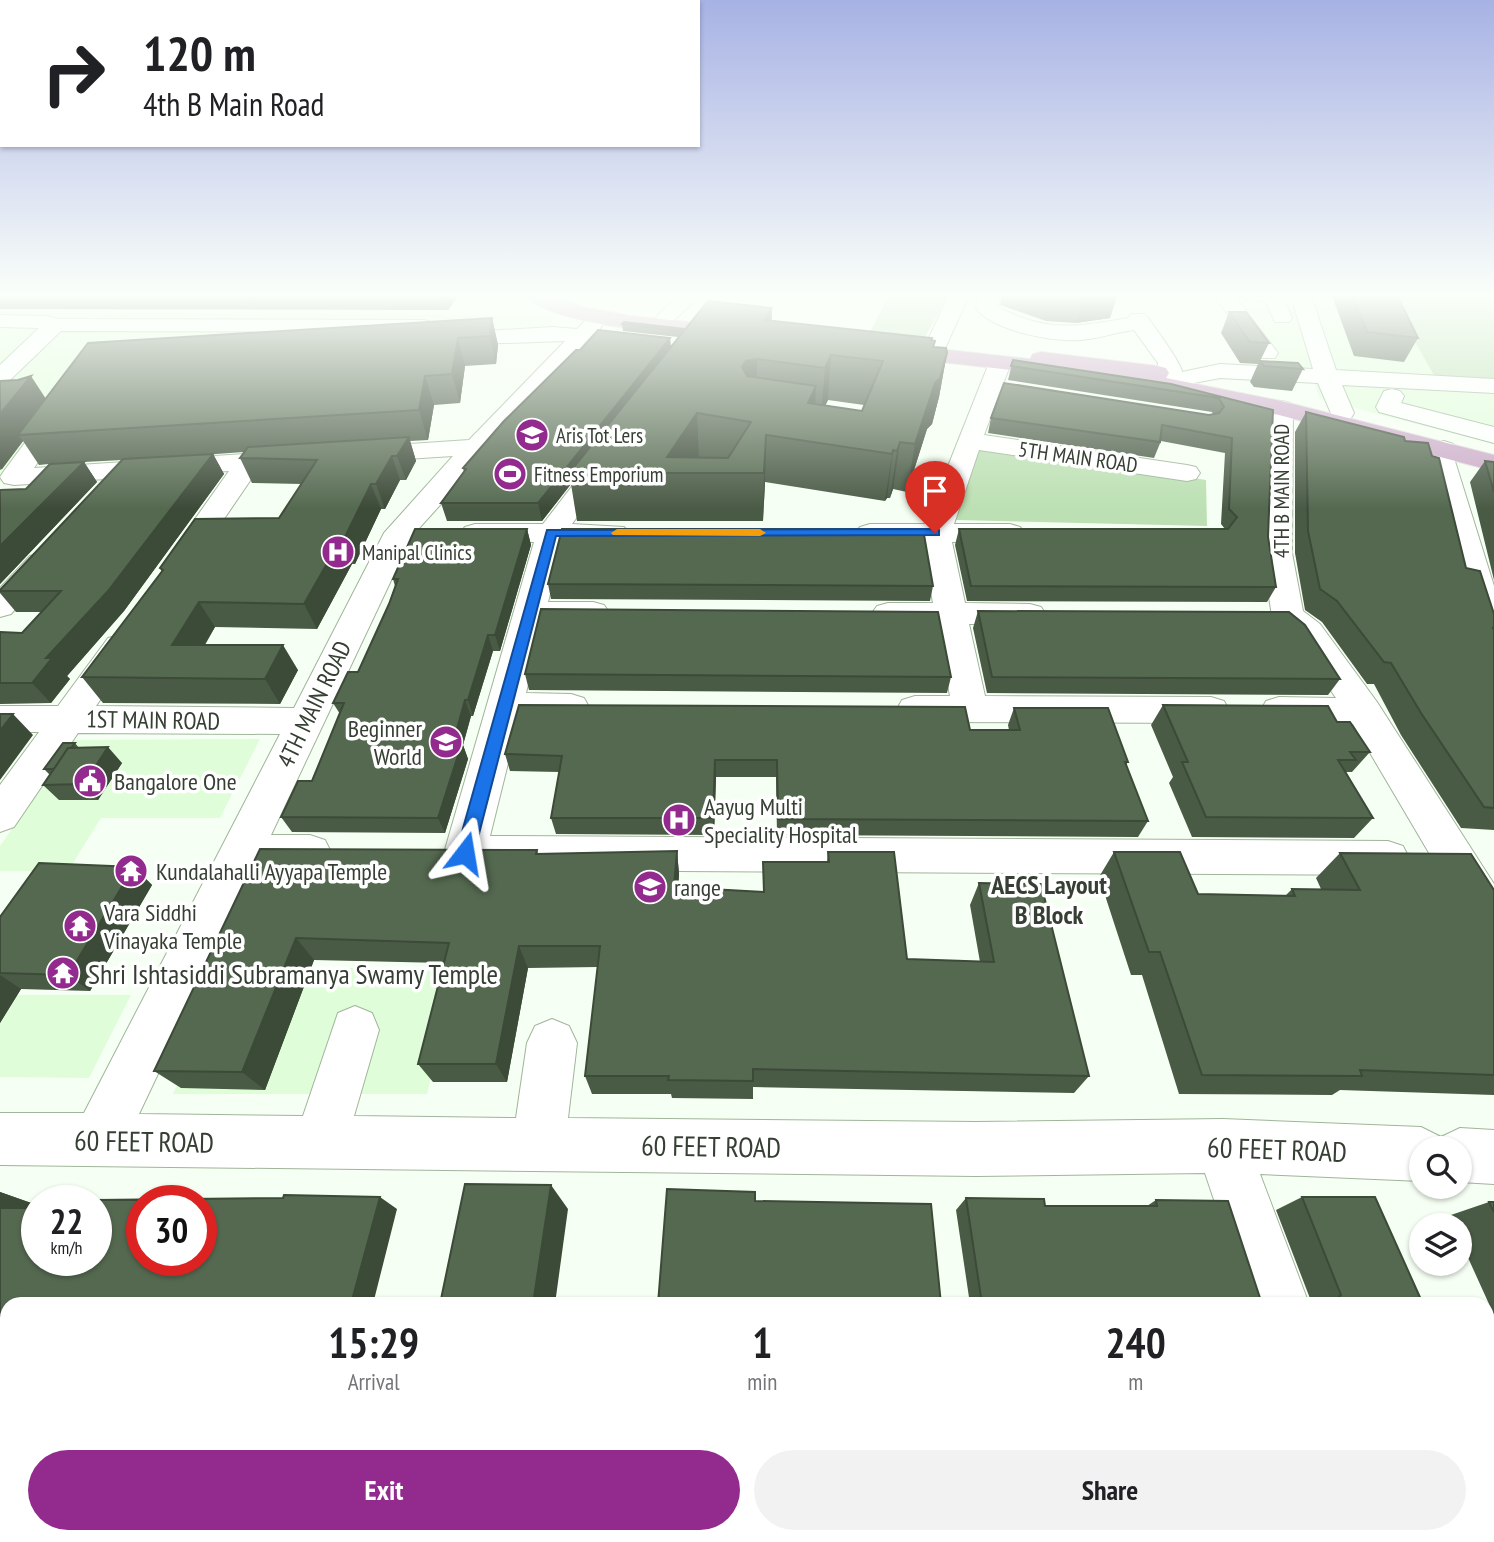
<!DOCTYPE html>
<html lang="en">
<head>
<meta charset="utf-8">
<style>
  :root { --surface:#fff; --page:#f2f2f2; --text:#202124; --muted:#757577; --accent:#932a8e }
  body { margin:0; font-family:"PT Sans Narrow",sans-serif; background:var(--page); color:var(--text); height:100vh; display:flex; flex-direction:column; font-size:26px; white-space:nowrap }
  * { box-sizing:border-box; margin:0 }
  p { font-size:23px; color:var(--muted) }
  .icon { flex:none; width:38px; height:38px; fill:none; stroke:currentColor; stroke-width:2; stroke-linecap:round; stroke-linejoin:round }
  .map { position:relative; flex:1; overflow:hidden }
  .panel { position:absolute; left:0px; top:1297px; width:1494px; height:247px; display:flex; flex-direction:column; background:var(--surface); border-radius:21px 21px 0 0; box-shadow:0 2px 5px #0004 }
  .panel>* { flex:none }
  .top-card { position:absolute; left:0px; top:0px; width:700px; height:147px; box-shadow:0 2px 5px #0004; background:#fff; color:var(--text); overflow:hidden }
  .tools { position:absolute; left:1409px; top:1136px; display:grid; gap:14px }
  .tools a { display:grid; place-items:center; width:63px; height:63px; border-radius:50%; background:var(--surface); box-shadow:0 2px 5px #0004; font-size:35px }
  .speed { position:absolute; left:21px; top:1185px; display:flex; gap:14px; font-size:35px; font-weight:700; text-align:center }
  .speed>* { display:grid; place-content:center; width:91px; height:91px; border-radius:50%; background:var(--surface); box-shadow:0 2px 5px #0004; line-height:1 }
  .speed small { font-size:18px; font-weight:400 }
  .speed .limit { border:10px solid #d22; background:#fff; color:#111 }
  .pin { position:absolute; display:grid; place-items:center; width:60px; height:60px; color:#fff; margin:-72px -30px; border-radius:50% 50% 50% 0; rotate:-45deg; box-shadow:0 0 7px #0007 }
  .pin .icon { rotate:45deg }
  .me { position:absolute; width:77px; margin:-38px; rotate:14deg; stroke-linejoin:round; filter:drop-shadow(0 0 5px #0008) }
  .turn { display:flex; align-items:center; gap:24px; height:147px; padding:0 28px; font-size:32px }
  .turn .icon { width:91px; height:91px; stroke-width:2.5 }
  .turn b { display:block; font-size:49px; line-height:60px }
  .eta { display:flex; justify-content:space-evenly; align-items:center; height:119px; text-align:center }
  .eta b { font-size:42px; font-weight:600; line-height:49px }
  .cta { display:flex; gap:14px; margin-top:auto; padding:14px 28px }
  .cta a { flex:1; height:80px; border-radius:42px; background:var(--accent); color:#fff; font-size:28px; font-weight:600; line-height:80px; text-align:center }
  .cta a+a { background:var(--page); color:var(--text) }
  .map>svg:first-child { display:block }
</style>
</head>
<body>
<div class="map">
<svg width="1494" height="1542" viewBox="0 0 1494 1542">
  <rect width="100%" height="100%" fill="#f6fff3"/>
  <path fill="#e0fdda" d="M1199,293h188l48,84 59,16v51l-174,-45 -11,-30 -29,-2 -50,-72z
    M0,312l550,3 4,13 -459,27 -95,128z
    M260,739l-40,79h-119l-33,53h-68v-25l74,-106z
    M228,968h229l-30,126h-254z
    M0,995h131l-42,83 -89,-1z"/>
  <path fill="#bce0b3" d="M890,293h60l-25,44 -55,-5z
    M1387,293h107v86l-59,-2z
    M979,444l227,36 1,46 -251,-6z"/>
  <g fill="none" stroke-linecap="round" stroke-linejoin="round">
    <defs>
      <path id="minor" d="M681,293h22l-30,28h-14l-3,-4z
        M950,293h20l-27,60h-16l-3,-5z
        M980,293h20l-3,13c48,27 79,21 131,12l3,-4h14c8,11 36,48 37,58l38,-8 93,5 -23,-76h20l26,77 158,9v14l-152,-8 12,28 -3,5 -9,2 -9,-2 -15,-35 -98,-5 -26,5 -5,8 -8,2 -20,-4 -4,-5 1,-21 -24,-33c-18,2 -36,9 -54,10 -27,2 -88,-9 -104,-32z
        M1238,293h43l11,25 -3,4h-14l-9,-20 -25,-5z
        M1219,294h14l45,59 -3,5h-16l-43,-60z
        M0,315l47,1 10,3 367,1 7,2 4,4 -4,4 -7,2 -363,-1 -53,51 -8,2v-19l39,-37 -39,-1z
        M594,317l7,2 3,4 -6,8 54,6 3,5 -3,5 -8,2 -57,-6 -175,193 -141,299h39l15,5 6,12 -6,12 -15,5h-55l-116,245 164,2 35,-103 17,-7 17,7 7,17 -25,86 162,2 11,-75 8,-17 17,-7 17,7 8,17 -9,75 408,4 247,-3 198,8 20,10 19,-9 34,2v54l-34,-2v-34h-39v33l-161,-7 49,130h-60l-44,-131 -229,3 -976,-11v-52h84l196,-379 -202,-1 -64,94 -14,5v-47l39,-53h-39v-26h58l50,-68 12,-3 12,3 5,8 -41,60 198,2 90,-175 69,-77 -94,6 -9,-2 -4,-6 4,-6 119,-8 96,-99 -119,4 -8,-1 -3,-5 3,-5 115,-7 24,2 10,-10z
        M1000,356l8,2 3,5 -27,72 203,30 9,2 4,6 -4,6 -9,2 -208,-31 -25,74h56l10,3 5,6 -5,6 -10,3h-58l13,61 65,1 11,3 5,7 -5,7 -11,3h-61l16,72 226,1 13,4 5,9 -5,9 -13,4 -296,-1 -13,-4 -5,-9 5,-9 13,-4h35l-13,-72 -49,-1 -11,-3 -5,-7 5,-7 11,-3h45l-11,-61h-52l-10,-3 -5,-6 5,-6 10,-3h55l64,-161 3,-5z
        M1392,389l8,2 4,5 -3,7 93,24v16l-115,-31 -3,-5 8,-16z
        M1281,401l9,2 3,5 -1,145 11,58 17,13 57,78 117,182v58l-16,-6 -125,-212 -74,-1 -13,-4 -5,-9 5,-9 13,-4 57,1 -40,-58 -24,-24 -10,-63 7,-145 3,-5z
        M61,404l9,2 3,5 -39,57 258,-17 9,2 4,6 -4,6 -43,4 -68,100 -11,3 -11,-3 -4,-6 65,-92 -215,14 -10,-2 -4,-6 4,-6 48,-65z
        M1444,441l9,3 4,5 -3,9 40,128v65l-12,-3 -5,-8 -49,-182 7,-14z
        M605,453l9,2 4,6 -46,63 52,3 5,6 -5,6 -10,3h-51l-15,60h45l11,3 5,7 -5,7 -11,3h-50l-17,71 45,1 13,4 5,9 -5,9 -13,4 -52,-1 -29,117 898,5 15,5 6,12 -6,12 -15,5 -902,-5c-15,-5 -19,1 -36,-5l-6,-12 90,-311h-59l-10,-3 -5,-6 5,-6 10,-3h68l53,-69z
        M41,553l11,3 4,6 -45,52 -11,3v-29l30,-32z
        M1328,1536h68l2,6h-68z"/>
      <path id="major" d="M522,293h26l36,14 48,9 106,11 8,1 3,5 -3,5 -8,1c-44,-4 -190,-11 -216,-46z
        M895,344l135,15 3,-5 8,-2 117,14 8,2 3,5 -3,5 115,23 213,54v16l-215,-56 -155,-32 -4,-5 2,-2 -46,-6 -3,4 -8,2 -178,-20 -3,-5 3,-5z"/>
    </defs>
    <use href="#minor" stroke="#a0b59a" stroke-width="2"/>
    <use href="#major" stroke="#dbdcda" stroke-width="2"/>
    <use href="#minor" fill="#fff" fill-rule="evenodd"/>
    <use href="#major" fill="#cbaac8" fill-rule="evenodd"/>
  </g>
  <path fill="#495a45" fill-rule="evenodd" d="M0,293h460l-12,17 -448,-1z
    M1002,293h116l-8,25 -34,5 -30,-2 -46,-16z
    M1331,293h65l22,45 -14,24 -50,-6z
    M772,308l-1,13 160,19 3,7 13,6 -8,44 -7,27 -5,5 -20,63 -14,-3 -3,9h-3l-2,3 -120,-19 -2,39h-186l-6,-37 -29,37h-95l-6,-18 23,-31 -1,-4 207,-130 1,9 7,-10 -55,-6 -1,-7 63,5zM828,400l36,5 -2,6 -37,-5z
    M1229,312l40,31 -9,18 43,8 -11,22 -38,-4 -4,-5 8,-18 -18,-1 -19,-30z
    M492,318l6,27 -2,19 -31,2 -5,37 -26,2 -6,35 -18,1 6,20 -10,19h-6l-15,29h-4l-26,55h-3l-35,65 -102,-2 -10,18 93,25 -18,34 -177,-1 -21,-26 80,-105 -2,-4 119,-50 23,-34 -50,-1 -12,-25 4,-6 -42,3 11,-1 11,20 -100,137 -57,65 3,3 -19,24 -51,1v-72l22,1 20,-21h-26l-16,-19v-3l122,-130 -38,2 13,20 -97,102v-94l26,-1 23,-25 -10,1 -16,-24 -21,28 -2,1v-89l46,18z
    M1013,360l158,24 102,26 -5,127 8,50 -9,15 -300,-1 -12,-56 4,-16h266l-4,-5 4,-71 -64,-12 -7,17 -166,-25 3,-15 218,-3 4,-1 -1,-2 -204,-32z
    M1306,412l99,29 61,127 28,46v216l-33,-2 -60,-93 -27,-51h-7l-45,-62 -17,-12 -10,-57v-121z
    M1485,461l9,1v118l-24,-98z
    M527,529l4,16 -31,106h-7l-20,65h-2l-8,29 5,14 -23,74 -153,-1 -11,-15 31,-36 28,-67 -7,-11 25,-31 31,-68 6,-18 -2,-7z
    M548,584l385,2 -3,15 -379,-2z
    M978,611l362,68 -12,16 -341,-2 -14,-65z
    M525,674l426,3 -4,16 -418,-3z
    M1163,705l174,17 33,30 -18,20h-6l27,46 -19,20 -162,-1 -23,-54 4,-6 -22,-52z
    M1014,708l114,54 -2,3 22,56 -10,16 -361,-2 -1,-58h-60l-2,58 -158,-1 -5,-16 8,-46 -49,-1 -5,-17 465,-24h39l-1,-5z
    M75,743l4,5 43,15 -24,37h-39l-16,-15 7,-10 -6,-6z
    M260,849l277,1 1,4 139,-3 2,23 -1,14 85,4v-30h64l1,-10 79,107 73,3 -10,-57 9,-22 110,193 -15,17 -321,-6v12l-81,-1 -1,-4h-79l-7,-18 13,-109 -70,1 -21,114h-74l-15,-18 26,-101 -130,-3 -49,130 -84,-2 -27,-17z
    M1114,852l84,42 87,2 7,-7h29l-5,-11 24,-25 154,37v205l-154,-5 -8,5 -153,-1 -37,-119h-11l-32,-98z
    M134,867l18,18 -62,106 -69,-2 -21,34v-106z
    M0,1192l34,12 -2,4 365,1 -390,95v70l-7,1z
    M1302,1197l121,107h-123l11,-3 -35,-91z
    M966,1198l79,8h102l9,-6 106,104h-292l-14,-94z
    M1489,1202h5v113l-34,-75v-15h-7l-5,-9z
    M1488,1398h6v144h-19l-2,-6h15z"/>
  <path fill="#3c4a38" d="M444,293h16l-12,17z
    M1085,293h33l-8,25 -34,5z
    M772,308l-1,43 -7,-31z
    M492,318l6,27 -2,19 -6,-28z
    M458,338l7,28 -5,37 -8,-29z
    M670,338l1,17 -102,118 2,11 -29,37 -4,-18z
    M947,353l-8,44 -7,27 -5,5 -20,63 8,-48 20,-61z
    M831,355l-3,45 -7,14 4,-46z
    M757,359l-1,45 -14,-37 4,-6z
    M31,376l19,29 -32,30 5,6 -21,28 -2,-2v-53z
    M425,376l9,29 -6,35 -9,-30z
    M816,386l-2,46 -6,-29z
    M697,413l2,47 -32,-3z
    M766,435l-1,47 -2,39 1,-48z
    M409,437l7,24 -10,19 -9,-24z
    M900,442l-7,47 -3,9 7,-47z
    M893,450l-6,48 -2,3 7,-47z
    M213,454l11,20 -100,137 -57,65 3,3 -19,24 -19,-20 14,-25z
    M392,456l8,24 -15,29 -9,-25z
    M84,462l13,20 -97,102v-38z
    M371,484l10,25 -26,55 -11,-25z
    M527,529l4,16 -31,106 -5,-16z
    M341,539l11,25 -35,65 -13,-25z
    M199,602l16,25 -26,43 -17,-25z
    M488,635l5,16 -20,65 -5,-16z
    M283,645l15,25 -18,34 -15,-25z
    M465,700l6,16 -8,29 5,14 -23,74 -7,-15 15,-75z
    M13,714l20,21 -33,45v-49z
    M108,747l14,16 -24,37 -14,-16z
    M715,760l1,17 -2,58 -1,-17z
    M677,851l2,23 -2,36 -3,-23z
    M134,867l18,18 -62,106 -22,-16z
    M296,938l18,22 -49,130 -23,-18z
    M519,946l9,22 -21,114 -11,-18z
    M0,975l21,14 -21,34z
    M551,1185l17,24 -13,95h-22z
    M0,1192l34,12 -8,16 -26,-9z
    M380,1197l17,12 -24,95h-22z
    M163,1536h31l-1,6h-32z
    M392,1536h19l-1,6h-19z
    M639,1536h6l-1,6h-5z"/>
  <path fill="#556950" stroke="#3c4a38" stroke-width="2" fill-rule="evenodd" d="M1351,293h45l22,45 -51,-6z
    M708,301l64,7 -8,12 168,18 -1,2 4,1 -2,6 13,1 1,5 -7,25 -5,5 -20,61 -15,-2 -3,9 -4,-1 -1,4 -126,-19 -2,38h-195zM831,355l52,6 -21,50 -54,-8 8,-17 -69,-10 -5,-9 4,-6 11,-2 68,9zM697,413l54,9 -23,36 -61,-1z
    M1229,312h17l23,31 -19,-1z
    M492,318l-2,18 -32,2 -6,36 -27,2 -6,34 -401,25 70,-92z
    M624,322l61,7 -2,2 -61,-7z
    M598,330l72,8 -132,165h-97l25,-34 -3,-1 41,-47 72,-71h4z
    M1013,360l158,24 102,26 -5,127 8,50 -305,-1 -12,-57h269l9,-12 -8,-8 3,-71 -70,-13 -2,17 -169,-24 13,-35 205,32 10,-2 5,-6 -5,-9 -208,-32z
    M1260,361l38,2 5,6 -39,-3z
    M31,376l-31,38v-33l18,-1z
    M1306,412l98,25 1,4 23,2 4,13 7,2 27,110 14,3 14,43v14h-1l1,2v178l-10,-1 -63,-94 -30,-50 -7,-1 -47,-61 -17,-12 -12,-58z
    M409,437l-12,19h-5l-16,28h-5l-27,55h-3l-37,65 -105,-2 -27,43h111l-18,34 -183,-2 81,-107 -3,-2 35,-49 84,-1 38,-58 -77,-2 8,-11z
    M213,454l-105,137 -62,67h6l-20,25h-32v-51l22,1 39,-42h-61v-1l123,-131z
    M1485,461l9,1v30z
    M84,462l-84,84v-56l26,-1 24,-25z
    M415,529h112l-32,106h-7l-20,65h-3l-12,43h9l-24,75 -157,-1 17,-36h14l32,-78h-11l15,-31h10l31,-68 9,-25h-5z
    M562,529h361l10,57 -385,-2z
    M541,609l397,3 13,65 -426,-3z
    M978,611l311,1 16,13 35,54 -348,-2z
    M519,705l446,2 5,23h50l-6,-22h94l20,54h-3l23,59 -370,-2 -1,-59h-62l-2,58h-162l11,-62 -57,-2z
    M1163,705l165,1 9,16h13l20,30h-20l6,8h-18l35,58 -167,-1 -24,-55h6z
    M0,714h13l-13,17z
    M63,743h12l-4,5h-3l-14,21h-10z
    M108,747l-24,37 -41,1 25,-37z
    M260,849l277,1 -1,4 141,-3 -3,36 90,5 -1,-30h66l-1,-10h66l13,107 87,3 -15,-79 62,1 48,192 -336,-7v12l-85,-1 1,-4h-84l15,-130h-81l-23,118h-78l31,-121 -153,-5 -54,134 -88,-1z
    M1114,852h66l18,42 97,2 -3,-7 68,1 -20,-37 131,1 23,36v185l-134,-5 2,6 -160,-1 -42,-123h-11z
    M39,863l95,4 -66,108 -68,-2v-56z
    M465,1184l86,1 -18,119h-93z
    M667,1189l88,3v9l176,3 10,100h-283z
    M284,1195l96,2 -29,107h-344v65h-7v-161h37v52h59v-60h-1l188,-2zM142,1200h59v60h-59z
    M1302,1197h73l48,107h-102l-2,-6h19l3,-3z
    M966,1198l78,1 1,7h112l-1,-6 72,1 34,103h-280z
    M1489,1202h5v10z
    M7,1382v154h156l-2,6h-161v-146z
    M1488,1398h6v74l-6,-15z
    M305,1536h87l-1,6h-87z
    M531,1536h108v6h-108z
    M771,1536h578l2,6h-580z"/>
  <linearGradient id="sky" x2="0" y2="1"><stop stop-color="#a7b2e4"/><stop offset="0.58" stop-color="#fbfffa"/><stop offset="1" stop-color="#fbfffa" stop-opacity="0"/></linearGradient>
  <rect width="1494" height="509" fill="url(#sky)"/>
  <path fill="#1a73e8" stroke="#114b97" stroke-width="2" d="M935,529l4,1v5l-383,1 -82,317 -3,5h-12l-3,-5 91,-323z"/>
  <path fill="#f59e0b" d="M617,529h143l6,4 -6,3 -147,-1 -2,-2z"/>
  <defs>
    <symbol id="school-disc" viewBox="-11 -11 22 22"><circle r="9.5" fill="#932a8e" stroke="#fff"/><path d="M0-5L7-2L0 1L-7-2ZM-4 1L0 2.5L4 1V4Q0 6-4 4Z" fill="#fff"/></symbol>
    <symbol id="stadium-disc" viewBox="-11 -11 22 22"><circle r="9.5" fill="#932a8e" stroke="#fff"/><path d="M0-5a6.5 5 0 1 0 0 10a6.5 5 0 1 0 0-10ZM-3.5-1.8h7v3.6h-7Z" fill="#fff"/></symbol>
    <symbol id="hospital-disc" viewBox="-11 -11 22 22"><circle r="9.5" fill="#932a8e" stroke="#fff"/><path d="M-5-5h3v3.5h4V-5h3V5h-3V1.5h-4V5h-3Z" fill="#fff"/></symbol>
    <symbol id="civic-disc" viewBox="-11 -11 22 22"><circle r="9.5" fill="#932a8e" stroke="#fff"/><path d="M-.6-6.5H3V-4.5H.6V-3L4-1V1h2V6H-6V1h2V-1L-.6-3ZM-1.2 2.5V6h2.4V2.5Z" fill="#fff"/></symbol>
    <symbol id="temple-disc" viewBox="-11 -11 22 22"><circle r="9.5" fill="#932a8e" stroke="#fff"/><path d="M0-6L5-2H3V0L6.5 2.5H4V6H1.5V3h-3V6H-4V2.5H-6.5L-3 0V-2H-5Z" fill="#fff"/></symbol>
  </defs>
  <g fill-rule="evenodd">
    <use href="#school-disc" x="513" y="416" width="38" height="38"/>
    <use href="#stadium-disc" x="491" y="455" width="38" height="38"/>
    <use href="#hospital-disc" x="319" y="533" width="38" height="38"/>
    <use href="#school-disc" x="427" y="723" width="38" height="38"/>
    <use href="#civic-disc" x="71" y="762" width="38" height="38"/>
    <use href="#hospital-disc" x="660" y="801" width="38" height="38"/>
    <use href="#temple-disc" x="112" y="852" width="38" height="38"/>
    <use href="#school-disc" x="631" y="868" width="38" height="38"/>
    <use href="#temple-disc" x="61" y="907" width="38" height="38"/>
    <use href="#temple-disc" x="44" y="954" width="38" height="38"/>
  </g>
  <g text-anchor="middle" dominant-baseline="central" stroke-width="7" stroke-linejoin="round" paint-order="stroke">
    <g font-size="21" fill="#363f33" stroke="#fff" text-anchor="start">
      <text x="556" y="435">Aris Tot Lers</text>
      <text x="534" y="474">Fitness Emporium</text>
      <text x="362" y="552">Manipal Clinics</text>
    </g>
    <g font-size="21" fill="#363f33" stroke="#fff">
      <text transform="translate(1078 457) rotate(8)">5TH MAIN ROAD</text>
      <text transform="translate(1281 491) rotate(-90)">4TH B MAIN ROAD</text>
    </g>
    <g font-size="24" fill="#363f33" stroke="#fff">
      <text transform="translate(314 704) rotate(-64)">4TH MAIN ROAD</text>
      <text transform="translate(153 720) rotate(1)">1ST MAIN ROAD</text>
    </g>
    <g font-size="24" fill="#363f33" stroke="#fff" text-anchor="start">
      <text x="422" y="728" text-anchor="end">Beginner<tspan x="422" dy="28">World</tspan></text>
      <text x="114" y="781">Bangalore One</text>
      <text x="704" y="806">Aayug Multi<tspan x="704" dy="28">Speciality Hospital</tspan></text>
      <text x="156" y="871">Kundalahalli Ayyapa Temple</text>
      <text x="674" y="887">range</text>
      <text x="104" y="912">Vara Siddhi<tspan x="104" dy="28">Vinayaka Temple</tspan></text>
    </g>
    <g font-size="26" font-weight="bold" fill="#363f33" stroke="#fff">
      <text x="1049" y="884">AECS Layout<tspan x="1049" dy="30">B Block</tspan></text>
    </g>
    <g font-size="28" fill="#363f33" stroke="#fff" text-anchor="start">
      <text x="88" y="973">Shri Ishtasiddi Subramanya Swamy Temple</text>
    </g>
    <g font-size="28" fill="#363f33" stroke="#fff">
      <text transform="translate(144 1141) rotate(1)">60 FEET ROAD</text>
      <text transform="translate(711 1146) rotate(1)">60 FEET ROAD</text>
      <text transform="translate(1277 1149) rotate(2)">60 FEET ROAD</text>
    </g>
  </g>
</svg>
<div class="tools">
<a><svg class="icon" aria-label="search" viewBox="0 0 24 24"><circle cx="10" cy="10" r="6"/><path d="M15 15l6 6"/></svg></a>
<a><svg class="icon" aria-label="layers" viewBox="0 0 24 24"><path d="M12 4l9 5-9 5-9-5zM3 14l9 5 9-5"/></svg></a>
</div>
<div class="speed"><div>22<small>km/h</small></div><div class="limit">30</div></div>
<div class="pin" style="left:935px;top:533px;background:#d93025"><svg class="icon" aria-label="arrive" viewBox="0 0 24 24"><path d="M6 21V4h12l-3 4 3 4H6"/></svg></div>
<svg class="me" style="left:465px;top:853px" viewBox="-20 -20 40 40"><path d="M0-17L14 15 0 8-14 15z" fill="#1a73e8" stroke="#fff" stroke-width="4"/></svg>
<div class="top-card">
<div class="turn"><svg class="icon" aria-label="right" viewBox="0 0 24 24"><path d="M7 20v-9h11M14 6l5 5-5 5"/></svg><div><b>120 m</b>4th B Main Road</div></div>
</div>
<section class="panel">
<div class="eta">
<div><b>15:29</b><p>Arrival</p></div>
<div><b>1</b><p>min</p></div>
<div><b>240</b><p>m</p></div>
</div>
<div class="cta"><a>Exit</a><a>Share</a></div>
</section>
</div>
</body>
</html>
